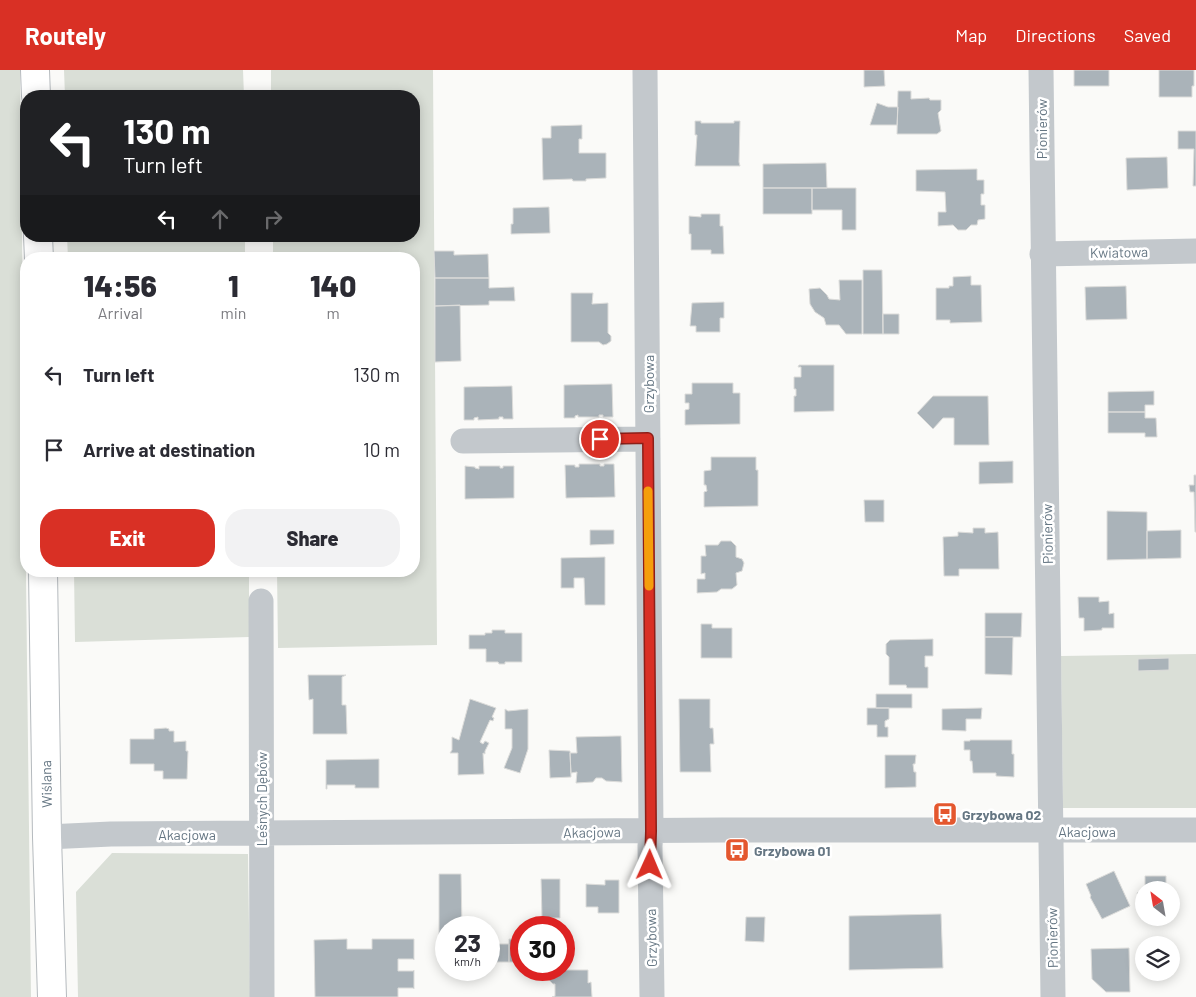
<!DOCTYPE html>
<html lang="en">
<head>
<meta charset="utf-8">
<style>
  :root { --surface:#fff; --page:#f2f2f3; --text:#2b2b33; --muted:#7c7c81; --accent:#d93025 }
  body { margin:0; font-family:Barlow,sans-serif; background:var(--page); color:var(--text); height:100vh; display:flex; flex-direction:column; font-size:19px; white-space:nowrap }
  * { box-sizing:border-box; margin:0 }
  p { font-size:16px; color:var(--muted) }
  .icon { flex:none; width:28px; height:28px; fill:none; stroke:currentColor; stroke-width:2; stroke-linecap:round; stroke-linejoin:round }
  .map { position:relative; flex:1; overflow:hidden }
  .side { position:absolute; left:20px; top:182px; width:400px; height:325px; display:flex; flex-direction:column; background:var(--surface); border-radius:20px; box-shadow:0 2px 12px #0003 }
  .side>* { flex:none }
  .top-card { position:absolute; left:20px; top:20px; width:400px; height:152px; border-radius:20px; box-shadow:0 2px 12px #0003; background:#202124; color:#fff; overflow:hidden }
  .needle { width:32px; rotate:329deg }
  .controls { position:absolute; left:1135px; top:811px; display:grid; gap:10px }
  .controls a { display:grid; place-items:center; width:45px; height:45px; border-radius:50%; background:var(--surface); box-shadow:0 2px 12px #0003; font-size:25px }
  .speed { position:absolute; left:435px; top:846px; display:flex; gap:10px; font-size:25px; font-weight:700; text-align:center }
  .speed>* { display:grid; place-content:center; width:65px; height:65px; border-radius:50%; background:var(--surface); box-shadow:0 2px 12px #0003; line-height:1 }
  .speed small { font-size:12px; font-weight:400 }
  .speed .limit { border:8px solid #d22; background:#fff; color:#111 }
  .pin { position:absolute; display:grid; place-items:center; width:42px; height:42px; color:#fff; margin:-21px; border:2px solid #fff; border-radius:50%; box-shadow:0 1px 5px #0007 }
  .me { position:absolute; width:55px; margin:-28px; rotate:1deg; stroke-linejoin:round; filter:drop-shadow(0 0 4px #0008) }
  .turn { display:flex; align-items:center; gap:18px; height:105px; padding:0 20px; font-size:22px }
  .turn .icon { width:65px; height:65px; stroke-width:2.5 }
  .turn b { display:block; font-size:35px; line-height:42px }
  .lanes { display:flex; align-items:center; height:48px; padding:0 20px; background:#0003; justify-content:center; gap:25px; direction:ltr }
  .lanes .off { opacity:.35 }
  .eta { display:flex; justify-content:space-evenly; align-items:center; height:85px; text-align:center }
  .eta b { font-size:30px; font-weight:800; line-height:35px }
  .action { display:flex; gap:10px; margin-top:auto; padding:10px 20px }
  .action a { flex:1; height:58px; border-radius:20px; background:var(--accent); color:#fff; font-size:20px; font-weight:800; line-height:58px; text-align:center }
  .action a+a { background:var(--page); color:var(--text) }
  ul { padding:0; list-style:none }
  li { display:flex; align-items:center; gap:15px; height:75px; padding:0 20px }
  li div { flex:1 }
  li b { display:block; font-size:19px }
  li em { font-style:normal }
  header { display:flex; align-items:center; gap:30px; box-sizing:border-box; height:70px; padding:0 25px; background:var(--accent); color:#fff }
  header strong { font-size:24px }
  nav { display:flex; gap:28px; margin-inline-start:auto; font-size:18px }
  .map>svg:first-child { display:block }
</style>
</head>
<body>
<header>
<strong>Routely</strong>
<nav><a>Map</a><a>Directions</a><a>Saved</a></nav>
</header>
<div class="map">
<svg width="1196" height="927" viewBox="0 0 1196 927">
  <rect width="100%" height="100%" fill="#fafaf8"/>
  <path fill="#dadfd7" d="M0,0h20l11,927h-31z
    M64,0h179l1,26h-179z
    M271,0h162l4,575 -159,3 -1,-77h137v-312h-141v-23h141v-140h-143z
    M67,166h178v23h-177z
    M74,501h175v66l-174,5z
    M1196,584v154h-133l-2,-152z
    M112,783l136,1 2,143h-172l-2,-105z"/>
  <path fill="#aab3b9" stroke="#dcdcda" d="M864,0h20l1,16 -21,1z
    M1074,0h35v16h-35z
    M1159,0h35v16h-2v11h-33z
    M898,21h13v8l18,-1 1,2h11v10l-3,3 3,18 -4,3h-40z
    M877,33l11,4h10l-1,18h-27z
    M695,51h6v2h33v-2h6l-1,41 1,4h-45l2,-31h-2z
    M582,55v14h-3v14h27v25l-20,1v2h-13l-1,-2 -29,1 -1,-42h9v-12z
    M1178,61h18v55h-3l1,-37h-16z
    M1167,87l1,31 -41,2 -1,-32z
    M826,93l1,25h-64v-24z
    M977,99v11h7v14h-3v11h4v14l-7,1 -1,5h-6l-5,5h-8l-5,-5 -15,1v-14h8l-1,-20 -29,-1v-21z
    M763,118h49v26h-49z
    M812,118h44v42h-14v-20h-30z
    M549,137l1,26 -39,1v-10h2v-16z
    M701,144h19v12h3l1,28h-13v-4h-20v-16h-2v-18l12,1z
    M434,181h20v4l34,-1 1,24h-54z
    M863,200h19l1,64h-20z
    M971,206v9h10l1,37 -32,1v-3h-14v-32h13v-2h4v-9z
    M435,208h54v10l25,-1 1,14h-26v4l-54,1z
    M839,210h23v54h-16l-7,-9h-13l-2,-7 -9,-6 -5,-8 -1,-15 11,-1 7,7 2,4 11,1z
    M1126,216l1,33 -41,1 -1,-33z
    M571,223h22l-1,11 16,-1v30l3,3v5l-4,3 -4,1 -4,-3h-28z
    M724,232v16h-4v14h-24v-6h-6l2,-23z
    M460,235l1,56 -26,1v-56z
    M883,244h16v20h-16z
    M799,295h35v46l-40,1v-16h2v-7h-2v-12h7v-10h-3z
    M692,313h41v10h7v31l-55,1v-15l4,-1v-6h-4v-9h7z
    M612,314l1,33h-10v-2h-4v2h-21v-2l-3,1v2h-11v-33z
    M512,316l1,33h-10v-2h-4v2l-21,1v-3l-4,1v2h-10v-33z
    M1154,321v14h-9v7h-37v-20z
    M933,326h55l1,49h-35v-27h-11l-10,11 -16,-16z
    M1108,342h37v6h11l1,19h-12v-4h-37z
    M711,387h45v13h2v36l-54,1v-15l3,-1 -1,-6h-2v-14l7,-1z
    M1013,391v22l-34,1v-22z
    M579,394h21v2h4v-2h10l1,33 -49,1 -1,-33h10v2h4z
    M465,396l10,1v1l4,1v-3h21v2h3v-2h11v32l-49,1z
    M1194,405h2v57h-1l-1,-40h-4l-1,-7h5z
    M864,430h20v22h-19z
    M1107,441l40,1v47l-40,1z
    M973,458h12v5l13,-1 1,37h-40v7h-15l-1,-39 15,-1v-4l15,1z
    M590,460h24v14l-24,1z
    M1181,460v28l-34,1v-28z
    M721,471h10l5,5v11l6,2 2,4 -2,8 -6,2 1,12 -5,4h-11l-4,3 -20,1v-14h8v-6l-4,1v-18h5l-1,-11h13z
    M605,487v48h-20l-1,-27h-10v10h-13v-30z
    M1078,527h21v5l10,-1v13l5,-1v15h-12v2l-18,1v-13h-5z
    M985,543h37l-1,24h-36z
    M701,554h11v4h20v30h-31z
    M492,560h13v3h17v29h-17v2h-6l-1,-2h-12v-13h-17v-14h16v-2h7z
    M985,567h28l-1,38 -27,-1z
    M933,569v17h-8v11h3v21h-21l-1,-3h-17v-28l-3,-3v-10l4,-4z
    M1169,588v12l-31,1v-12z
    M308,605h38l-4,2v28h4l1,29h-34v-35l-4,1z
    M876,624h36v14h-36z
    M470,629l26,9 -4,9 2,1 -1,3 -3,-1 -10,22 3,2 2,-3 4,2 -4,8v3l-2,-1 1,21 -26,1v-22h-8l2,-3v-13l7,3z
    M679,629h31v29h3l1,16h-4l1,28h-31z
    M867,638h22v11l-4,2v6h3v10h-11v-12h-10z
    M982,638l-1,11h-15v12l-24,-1v-21z
    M505,639l3,2 20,-2v40l-8,24 -16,-5 8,-20v-19h-7z
    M166,658l3,1v2h5v11l12,-1v10h2l-1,28h-24v-8h-9v-7h-24v-25h24v-10z
    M617,666h4l1,46 -16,-1 -4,-3h-6l-3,4 -17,1 1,-11 -6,1 -1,-20h7l-1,-16z
    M970,670h42v14h2v23l-18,-1v-3h-23l-1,-12h-2v-11h-6v-9h6z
    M549,680l21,1 1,26 -21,1z
    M885,685h31l-1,9h-2l1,8h2v15l-31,1z
    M379,689v29h-24v-3h-28v4h-1v-29z
    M1114,801l16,35 -28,13 -12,-22 1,-1 -5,-12z
    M439,804h22l1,54h-16v16h-7z
    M1145,806h21v14h-22v17l-7,-14 8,-4z
    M541,809h19v39h-18z
    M605,810h14v33h-21v-6h-12v-23l19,1z
    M941,844l2,54 -94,2v-54z
    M746,847h19l-1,25 -19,-1z
    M347,869v10h25v-10h42v21l-1,-1h-15v12h15l1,-1v19l-1,-1h-15v9h-83l-1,-57z
    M509,869l12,1v22h-12z
    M439,874h7v17h-6z
    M489,874h20v18h-20z
    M1129,878l1,44h-24l-14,-13 -1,-30z
    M553,900h35v13l3,-1 1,15h-40l3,-1v-12h-2l-4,-4v-6z"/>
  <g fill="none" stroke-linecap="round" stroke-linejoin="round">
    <defs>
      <path id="major" d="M35,0l1,26
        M38,166l1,23
        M43,501l4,266 5,160"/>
    </defs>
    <use href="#major" stroke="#b5babe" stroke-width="30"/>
    <path stroke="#c3c8cc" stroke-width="25" d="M645,0l6,761 -1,15 2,151
      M1041,0l12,927
      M1042,184l154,-3
      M463,371l185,-2
      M261,531l1,396
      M47,767l64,-3 613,-4h472"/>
    <use href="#major" stroke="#fff" stroke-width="28"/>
  </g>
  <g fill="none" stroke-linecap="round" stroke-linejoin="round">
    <defs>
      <path id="route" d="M600,369l48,-1 3,393 -1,34"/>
    </defs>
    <use href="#route" stroke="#8d1f18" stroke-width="12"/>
    <use href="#route" stroke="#d93025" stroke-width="9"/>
    <path stroke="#f59e0b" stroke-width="9" d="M648,421l1,95"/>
  </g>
  <defs>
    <symbol id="bus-square" viewBox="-11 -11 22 22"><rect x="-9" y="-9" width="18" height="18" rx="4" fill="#e4572e" stroke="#fff"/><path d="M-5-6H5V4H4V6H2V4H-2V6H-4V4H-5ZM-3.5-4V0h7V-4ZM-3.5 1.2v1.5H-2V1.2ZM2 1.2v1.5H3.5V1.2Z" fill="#fff"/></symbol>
  </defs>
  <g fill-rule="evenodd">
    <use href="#bus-square" x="931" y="730" width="28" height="28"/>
    <use href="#bus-square" x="723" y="766" width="28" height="28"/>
  </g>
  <g text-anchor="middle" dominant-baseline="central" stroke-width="5" stroke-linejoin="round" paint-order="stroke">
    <g font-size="14" fill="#657683" stroke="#fff">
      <text transform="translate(1041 59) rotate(-90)">Pionierów</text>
      <text transform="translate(1119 182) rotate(-1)">Kwiatowa</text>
      <text transform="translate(648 314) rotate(-90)">Grzybowa</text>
      <text transform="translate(1047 464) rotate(-91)">Pionierów</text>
      <text transform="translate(46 714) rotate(-91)">Wiślana</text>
      <text transform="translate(261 729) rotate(-90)">Leśnych Dębów</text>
      <text x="1087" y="761">Akacjowa</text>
      <text transform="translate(592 762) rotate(-1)">Akacjowa</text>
      <text x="187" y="764">Akacjowa</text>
      <text transform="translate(651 868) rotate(-91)">Grzybowa</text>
      <text transform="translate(1052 868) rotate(-91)">Pionierów</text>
    </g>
    <g font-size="14" font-weight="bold" fill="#657683" stroke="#fff" text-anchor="start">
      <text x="962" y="744">Grzybowa 02</text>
      <text x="754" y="780">Grzybowa 01</text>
    </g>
  </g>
</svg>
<div class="controls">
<a><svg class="needle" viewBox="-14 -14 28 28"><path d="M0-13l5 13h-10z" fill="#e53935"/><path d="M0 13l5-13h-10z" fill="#7c7c81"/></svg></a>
<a><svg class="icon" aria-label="layers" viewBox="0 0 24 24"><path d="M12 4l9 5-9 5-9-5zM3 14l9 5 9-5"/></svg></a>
</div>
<div class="speed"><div>23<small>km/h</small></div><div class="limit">30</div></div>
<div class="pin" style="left:600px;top:369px;background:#d93025"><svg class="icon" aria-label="arrive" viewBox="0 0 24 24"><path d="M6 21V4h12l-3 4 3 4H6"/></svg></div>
<svg class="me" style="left:650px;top:795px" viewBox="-20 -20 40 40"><path d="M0-17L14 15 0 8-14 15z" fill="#d93025" stroke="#fff" stroke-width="4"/></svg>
<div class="top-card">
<div class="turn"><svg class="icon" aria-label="left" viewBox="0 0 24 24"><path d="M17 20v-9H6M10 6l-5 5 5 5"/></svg><div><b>130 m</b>Turn left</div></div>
<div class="lanes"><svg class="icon" aria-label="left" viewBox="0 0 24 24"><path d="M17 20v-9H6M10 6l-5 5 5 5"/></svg><svg class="icon off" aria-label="ahead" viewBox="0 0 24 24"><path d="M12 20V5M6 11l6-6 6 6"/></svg><svg class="icon off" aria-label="right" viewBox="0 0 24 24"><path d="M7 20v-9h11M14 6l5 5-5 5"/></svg></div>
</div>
<section class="side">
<div class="eta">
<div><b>14:56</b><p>Arrival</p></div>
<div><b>1</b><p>min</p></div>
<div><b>140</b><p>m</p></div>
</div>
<ul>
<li><svg class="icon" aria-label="left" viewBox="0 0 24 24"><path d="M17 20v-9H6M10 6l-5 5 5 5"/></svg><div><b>Turn left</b></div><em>130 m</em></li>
<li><svg class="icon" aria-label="arrive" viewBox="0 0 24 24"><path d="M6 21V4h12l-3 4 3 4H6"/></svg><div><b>Arrive at destination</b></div><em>10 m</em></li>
</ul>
<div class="action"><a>Exit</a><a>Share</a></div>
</section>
</div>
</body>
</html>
